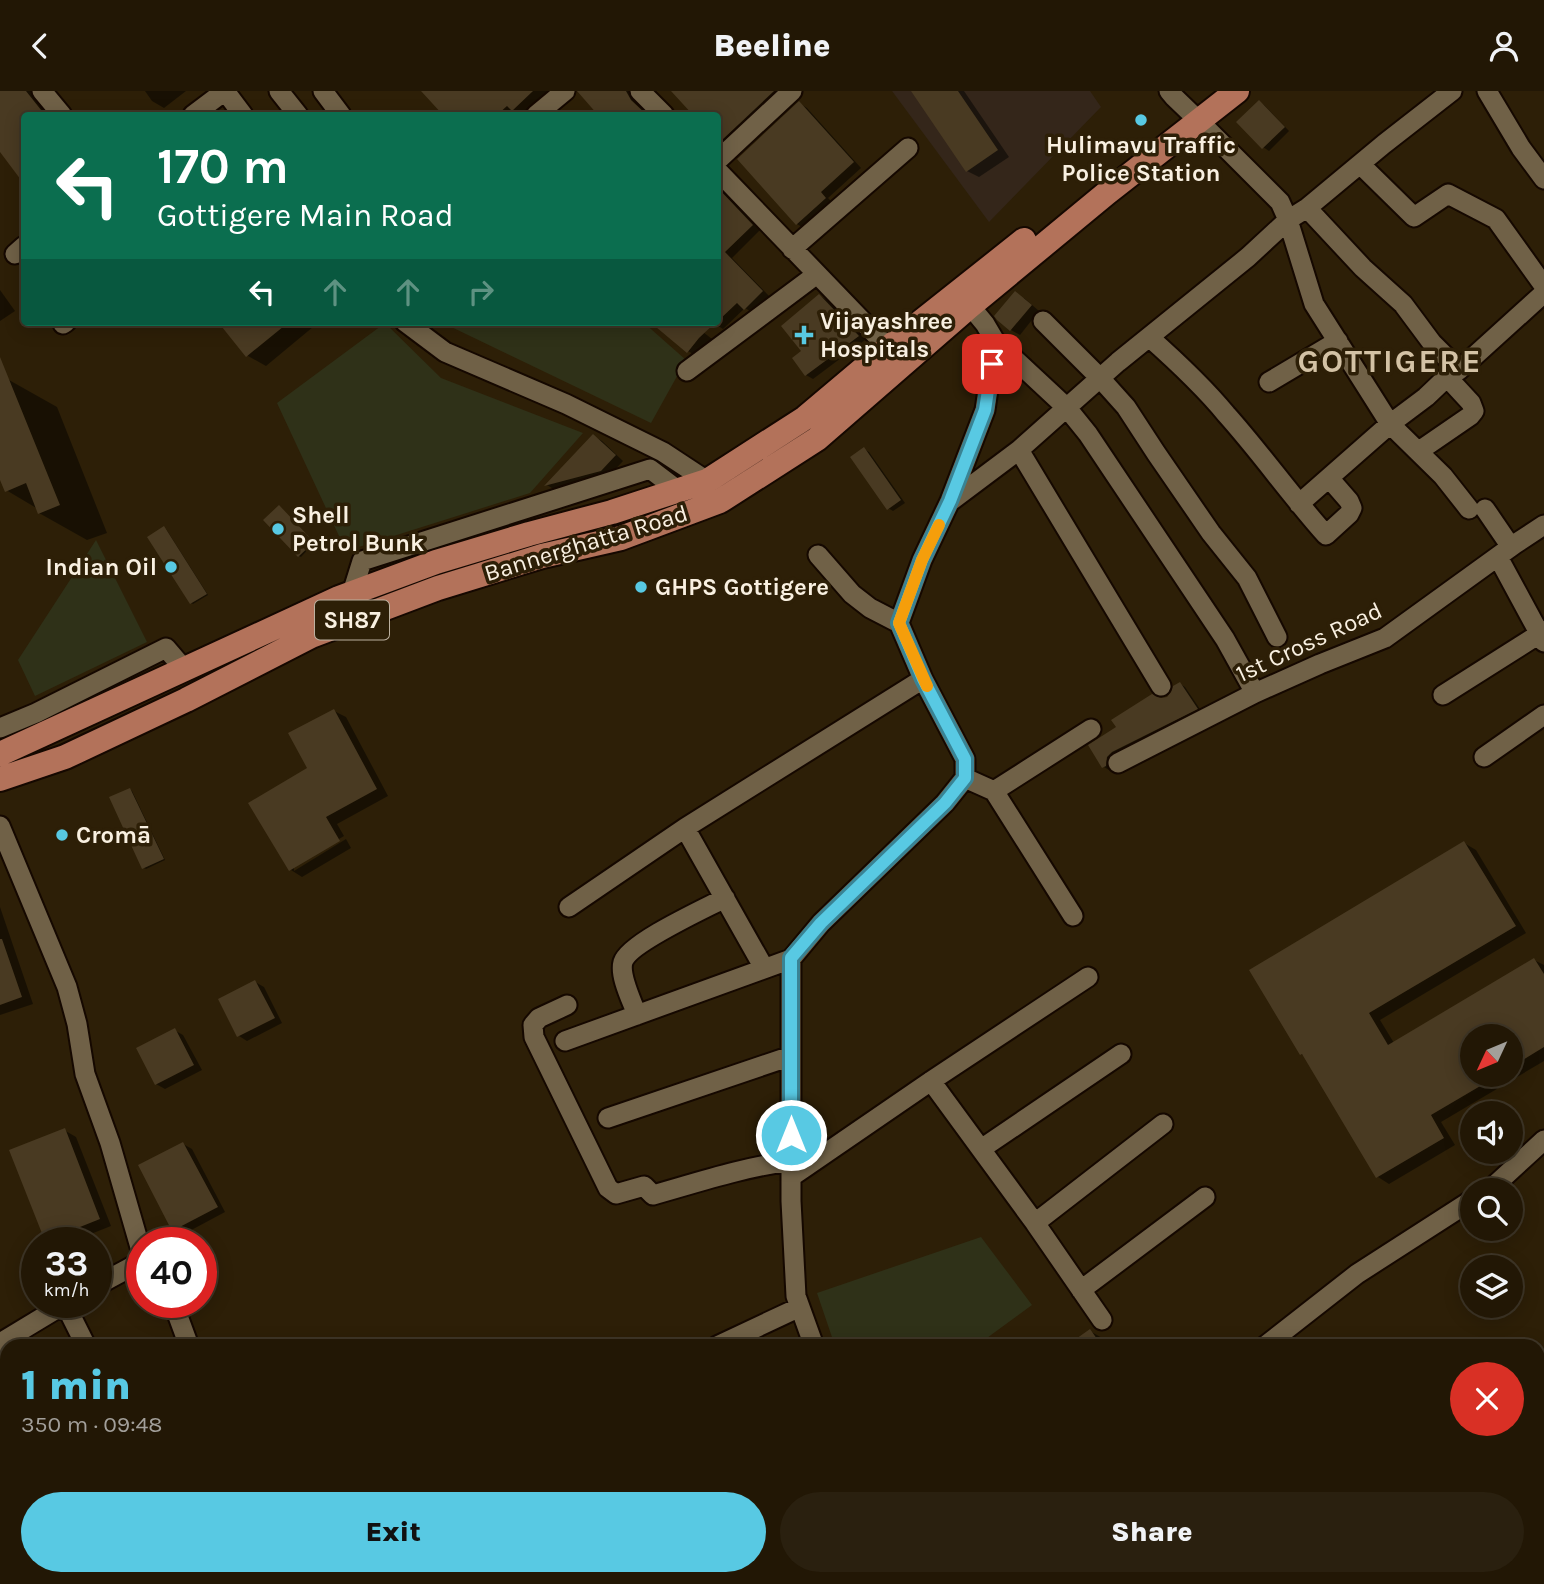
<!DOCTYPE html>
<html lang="en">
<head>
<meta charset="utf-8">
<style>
  :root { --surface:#221705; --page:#2a200f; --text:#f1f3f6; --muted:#a29f9a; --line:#3f3627; --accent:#58c9e3 }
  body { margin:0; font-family:Karla,sans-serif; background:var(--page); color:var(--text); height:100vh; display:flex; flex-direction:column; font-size:26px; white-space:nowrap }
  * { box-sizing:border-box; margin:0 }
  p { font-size:23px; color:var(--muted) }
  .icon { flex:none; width:38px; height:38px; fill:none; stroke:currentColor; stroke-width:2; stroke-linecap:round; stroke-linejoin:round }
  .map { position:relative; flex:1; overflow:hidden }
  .sheet { position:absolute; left:0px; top:1248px; width:1545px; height:247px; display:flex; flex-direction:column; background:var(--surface); border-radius:21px 21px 0 0; box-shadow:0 4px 18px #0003,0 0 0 2px var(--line) }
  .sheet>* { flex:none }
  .top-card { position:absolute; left:21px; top:21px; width:700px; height:214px; border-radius:7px; box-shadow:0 4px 18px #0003,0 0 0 2px var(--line); background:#0b6e4f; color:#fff; overflow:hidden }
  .needle { width:46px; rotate:226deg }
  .buttons { position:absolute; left:1460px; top:933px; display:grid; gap:14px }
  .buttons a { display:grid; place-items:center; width:63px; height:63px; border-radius:50%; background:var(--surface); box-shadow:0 4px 18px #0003,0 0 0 2px var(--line); font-size:35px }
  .speed { position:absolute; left:21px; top:1136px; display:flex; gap:14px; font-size:35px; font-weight:700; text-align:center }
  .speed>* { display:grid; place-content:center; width:91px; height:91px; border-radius:50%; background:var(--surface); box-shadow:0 4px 18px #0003,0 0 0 2px var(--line); line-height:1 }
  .speed small { font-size:18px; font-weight:400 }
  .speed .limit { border:10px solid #d22; background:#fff; color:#111 }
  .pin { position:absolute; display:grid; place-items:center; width:60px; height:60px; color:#fff; margin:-30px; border-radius:14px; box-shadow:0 4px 10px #0006 }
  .me { position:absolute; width:77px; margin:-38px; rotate:0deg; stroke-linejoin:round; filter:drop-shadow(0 0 5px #0008) }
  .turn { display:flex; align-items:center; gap:24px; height:147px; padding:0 21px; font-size:32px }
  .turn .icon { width:91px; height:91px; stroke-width:2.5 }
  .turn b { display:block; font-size:49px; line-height:60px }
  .lanes { display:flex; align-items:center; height:66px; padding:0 21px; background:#0003; justify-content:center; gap:35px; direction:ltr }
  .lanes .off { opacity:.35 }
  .round { display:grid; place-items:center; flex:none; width:74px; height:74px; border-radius:37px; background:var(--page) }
  .headline { display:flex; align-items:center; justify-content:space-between; height:119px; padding:0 21px }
  h1 { font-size:42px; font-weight:800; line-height:52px; color:var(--accent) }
  .button { display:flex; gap:14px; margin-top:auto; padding:14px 21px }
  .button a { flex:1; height:80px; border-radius:42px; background:var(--accent); color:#111; font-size:28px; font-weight:800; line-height:80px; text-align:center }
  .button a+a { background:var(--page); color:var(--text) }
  header { display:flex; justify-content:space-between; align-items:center; height:91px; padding:0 21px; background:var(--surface); font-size:32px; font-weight:800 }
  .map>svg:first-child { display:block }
</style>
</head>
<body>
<header><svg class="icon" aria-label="back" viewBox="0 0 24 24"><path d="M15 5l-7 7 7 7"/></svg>Beeline<svg class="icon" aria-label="person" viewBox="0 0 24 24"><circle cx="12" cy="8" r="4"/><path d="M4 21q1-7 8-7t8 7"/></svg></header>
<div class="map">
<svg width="1544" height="1493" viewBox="0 0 1544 1493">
  <rect width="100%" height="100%" fill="#2d1f07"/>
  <path fill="#34261a" d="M892,0h198l11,16 -112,115z"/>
  <path fill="#2f3118" d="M441,231h202l43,38 -35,63z
    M385,232l56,55 142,55 -53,60 -184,58 -69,-148z
    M96,449l51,102 -112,54 -17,-36z
    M981,1146l51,68 -56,41h-141l-18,-53z
    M772,1488h115l3,5h-120z
    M927,1488h114l-5,5h-106z"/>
  <path fill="#0007" fill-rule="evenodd" d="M5,0h26l19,24h-26v67l-24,-33v-54z
    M145,0h41l-22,17 -12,-7z
    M423,0h126l-27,24 -6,-4 -4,4h-67z
    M579,0h50l9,9 3,8 8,7h-49z
    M672,0h116l-62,52 -8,-5v-23h-22z
    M913,0h51l45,66 -30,20 -12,-6z
    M1259,11l5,3 25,26 -20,20 -6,-4z
    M799,12l8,5 54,60 -33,30 5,5 -28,26 -8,-5z
    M718,98l6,4 36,37 -28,28 38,39 -17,16 -8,-5 -22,21 -11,-7h6z
    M0,199l15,21 -15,10z
    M820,205l7,4 38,40 -52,39 -7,-4z
    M1024,207l15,13 -19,24 -9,-5z
    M220,231h99l-53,44 -18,-10z
    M653,231h37l22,17 -14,18 -10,-6z
    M9,289l48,27 50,126 -20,7 -48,-27 -1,-4 -32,-19 -6,-14v-93z
    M593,345l9,5 21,20 -13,14 -55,15 -8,-5z
    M864,358l5,3 36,51 -12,8 -5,-3z
    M281,418l33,34 -13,14 -2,-1z
    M166,438l42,66 -15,9 -2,-1z
    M1180,593l5,3 17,25 -93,58 -5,-3 -13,-21 69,-46 8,-2z
    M334,620l12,6 42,79 -51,28 7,12 -50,30v5l52,-32 5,9 -49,29 -11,-7 19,-101z
    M130,699l2,1 33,69 -19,9 -2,-1z
    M1464,752l12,7 50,83 -146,87 14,23 140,-83 10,5v96l-103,61 14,23 -66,39 -11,-7 -73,-121 -4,-2zM1472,945h38v39h-38z
    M0,816l33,97 -33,11z
    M255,891l9,5 18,36 -35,18 -8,-5z
    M174,939l9,5 19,35 -37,19 -9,-5z
    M64,1039l12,7 35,89 -43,17h-16l-6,-4z
    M183,1053l9,5 33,63 -43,23 -8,-5z
    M1090,1240l12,7 6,8h-39z
    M1503,1488h27l4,5h-30z"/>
  <path fill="#493a22" d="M0,0h26l19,24h-21v69l-24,-32z
    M421,0h112l-21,20 -5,-5 -10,9h-54z
    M577,0h49l5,9 16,15h-49z
    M671,0h103l-53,50 -3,-4v-22h-25z
    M911,0h47l40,59 -32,22z
    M1259,9l26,27 -23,22 -26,-27z
    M799,10l55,61 -33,30 5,6 -30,27 -59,-66z
    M718,97l35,37 -28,27 38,39 -19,19 -7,-7 -19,18z
    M1015,200l17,14 -22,26 -13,-11 -3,-4z
    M819,203l40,42 -54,40 -13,-18 9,-7 -20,-25z
    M218,231h71l-43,35z
    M650,231h66l-17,16 -12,15z
    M0,266l60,148 -22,9 -12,-31 -21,9 -5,-12z
    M593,343l23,21 -15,16 -57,15z
    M864,356l37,53 -14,10 -37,-53z
    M279,414l35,37 -16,15 -35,-37z
    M164,435l43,68 -17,10 -43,-67z
    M1180,591l18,27 -86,43 -5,5 -1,9 -4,2 -14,-23 28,-18 -5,-7 41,-26 9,4 6,-1 4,-5 2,-6z
    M334,618l43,80 -51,28 14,24 -51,30 -41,-68 59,-35 -19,-35z
    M130,697l34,71 -22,10 -33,-72z
    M1464,750l52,85 -147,87 19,32 146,-87 10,16v73l-34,21v-32h-38v39h27l-68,40 13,23 -68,40 -74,-124 -2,1 -51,-85z
    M0,848h2l20,58 -22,8z
    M255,889l20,38 -38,19 -19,-38z
    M175,937l19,37 -39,20 -19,-37z
    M65,1037l35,91 -55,22 -36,-91z
    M183,1051l35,65 -46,24 -34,-66z
    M1090,1238l12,17h-36z"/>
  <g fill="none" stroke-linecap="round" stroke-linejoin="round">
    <defs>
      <path id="minor" d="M42,0l20,24
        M225,0l18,24
        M279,0l19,24
        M323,0l18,24
        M640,0l24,24
        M1169,0l5,6 25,24 81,81 8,18 26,84 76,120 53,52 26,33
        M1487,0l34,57 23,31
        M193,24l32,-24
        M536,24l29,-24
        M718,69l74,-69
        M1360,73l54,53 34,-23 48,25 48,67
        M718,80l180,187
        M792,158l116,-101
        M15,163l9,-8
        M1043,230l57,57 26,29 30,46 55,80 36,45 30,59
        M405,231l40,30 121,52 97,48 44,29 5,7
        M63,233l3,-2
        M1149,246c27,24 54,49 77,77 35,39 65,82 100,121l23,-21 3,-6 -3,-7 -20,-23
        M995,250l72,67 21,26 137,205 30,54
        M1459,279l85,-77
        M687,280l130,-97
        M1269,291l69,-41
        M1019,359l142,236
        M1419,360l51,-35 4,-5 -3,-8 -24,-26
        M951,410l68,-51 99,-88 130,-105 40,-37 19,-12 77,-64 68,-53
        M1299,413l91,-80 36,-27 21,-20 12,-7 -27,-27 -29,-39 -40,-36 -56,-60
        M1485,418l26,38
        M818,464l34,39 18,14 29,15
        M1498,466l46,85
        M352,502l10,-32 288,-92 29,22
        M1443,604l101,-64
        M0,637l36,-15 130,-65 18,21
        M1484,666l60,-42
        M1118,672l137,-70 65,-29 65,-26 130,-94 29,-19
        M965,687l29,13 97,-62
        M994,700l79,125
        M0,735l67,161 10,37 8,50 25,69 32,111
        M685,737l79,140
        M569,816l116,-79 238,-149
        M567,914l-28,13 -6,7 1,12 74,151 8,6 28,-8 9,9c46,-13 91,-28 138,-34
        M637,924c-5,-14 -18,-39 -14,-53 6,-19 81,-53 102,-64
        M565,950l226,-82
        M931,990l104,142 67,97
        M608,1027l183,-62
        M981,1058l140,-95
        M791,1086l140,-96 157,-104
        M1488,1099l7,-5 49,-45
        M1035,1132l128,-99
        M96,1195l46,-25
        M1081,1199l124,-93
        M171,1211l4,6 14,38
        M65,1213l21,42
        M0,1252l68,-41
        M717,1255l83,-39
        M814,1255l-18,-50 -5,-95v-242l30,-36 124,-120 20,-25v-19l-42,-80 -24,-56 23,-63 28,-59 35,-91 10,-69 -10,-17 -23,-28
        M1265,1255l92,-72 115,-74
        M0,1292l7,14
        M1538,1358h6
        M1538,1413l6,-3
        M1538,1434l6,10
        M0,1466l7,12
        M100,1488l3,5
        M667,1488l3,5
        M911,1488l3,5
        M1125,1488l5,5
        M1264,1488l4,5
        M1487,1488l3,5
        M168,1493l11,-5
        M522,1493l6,-3
        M1067,1493l11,-5
        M1399,1493l9,-5"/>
      <path id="major" d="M0,663l339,-156 97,-36 93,-28 83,-22 95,-31 98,-63 83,-70 136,-108
        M0,688l65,-22 121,-57 125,-64 127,-48 104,-32 79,-18 99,-37 97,-62 153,-133 138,-114 129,-101"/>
    </defs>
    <use href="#minor" stroke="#150800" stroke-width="23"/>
    <use href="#major" stroke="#150800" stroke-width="28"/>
    <use href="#minor" stroke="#706147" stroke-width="19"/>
    <use href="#major" stroke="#b3725a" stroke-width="24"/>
  </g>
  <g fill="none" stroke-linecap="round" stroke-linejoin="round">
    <defs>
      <path id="route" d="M791,1044v-177l30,-35 124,-120 20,-25v-19l-42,-80 -24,-56 23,-63 28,-59 35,-91 7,-46"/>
    </defs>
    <use href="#route" stroke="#398394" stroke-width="18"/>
    <use href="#route" stroke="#58c9e3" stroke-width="12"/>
    <path stroke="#f59e0b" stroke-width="12" d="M927,595l-28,-63 23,-63 17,-35"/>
  </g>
  <g fill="#58c9e3" stroke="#2d1f07" stroke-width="2.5">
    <circle cx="1141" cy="29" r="7"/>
    <path d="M800.5 233.5h7v7h7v7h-7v7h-7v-7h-7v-7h7z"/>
    <circle cx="278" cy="438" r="7"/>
    <circle cx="171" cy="476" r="7"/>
    <circle cx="641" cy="496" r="7"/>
    <circle cx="62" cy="744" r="7"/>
  </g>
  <g text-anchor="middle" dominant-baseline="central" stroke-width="7" stroke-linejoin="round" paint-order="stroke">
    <rect fill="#2d1f07" stroke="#bcb1a0" stroke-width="2" x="315" y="509.5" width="74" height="39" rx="5"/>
    <g font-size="23" font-weight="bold" fill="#f9f0e1">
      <text x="352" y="529">SH87</text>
    </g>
    <g font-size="24" font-weight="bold" fill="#f9f0e1" stroke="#2d1f07" text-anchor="start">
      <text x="1141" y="54" text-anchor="middle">Hulimavu Traffic<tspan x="1141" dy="28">Police Station</tspan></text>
      <text x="820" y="230">Vijayashree<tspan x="820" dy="28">Hospitals</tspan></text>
      <text x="292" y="424">Shell<tspan x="292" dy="28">Petrol Bunk</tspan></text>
      <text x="157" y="476" text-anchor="end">Indian Oil</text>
      <text x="655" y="496">GHPS Gottigere</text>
      <text x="76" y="744">Cromā</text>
    </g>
    <g font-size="24" fill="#f9f0e1" stroke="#2d1f07">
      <text transform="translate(586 452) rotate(-17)">Bannerghatta Road</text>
      <text transform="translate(1309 551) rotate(-25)">1st Cross Road</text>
    </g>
    <g font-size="32" font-weight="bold" letter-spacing="2" fill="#d3c2a5" stroke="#2d1f07">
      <text x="1390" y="270">GOTTIGERE</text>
    </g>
  </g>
</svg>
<div class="buttons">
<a><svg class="needle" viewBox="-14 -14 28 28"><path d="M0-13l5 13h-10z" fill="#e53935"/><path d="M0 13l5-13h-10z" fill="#a29f9a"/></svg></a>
<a><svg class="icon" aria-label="sound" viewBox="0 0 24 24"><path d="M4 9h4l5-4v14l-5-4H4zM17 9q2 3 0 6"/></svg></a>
<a><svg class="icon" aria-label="search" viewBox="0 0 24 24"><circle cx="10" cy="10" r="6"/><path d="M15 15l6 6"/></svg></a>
<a><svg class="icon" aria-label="layers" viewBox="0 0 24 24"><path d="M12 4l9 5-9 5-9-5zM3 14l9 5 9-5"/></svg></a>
</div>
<div class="speed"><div>33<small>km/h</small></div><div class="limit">40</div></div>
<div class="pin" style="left:992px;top:273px;background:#d93025"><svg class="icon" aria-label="arrive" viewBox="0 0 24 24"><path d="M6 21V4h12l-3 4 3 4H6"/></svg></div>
<svg class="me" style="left:791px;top:1044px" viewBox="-20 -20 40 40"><circle r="17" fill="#58c9e3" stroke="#fff" stroke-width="3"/><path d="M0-11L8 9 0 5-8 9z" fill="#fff"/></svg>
<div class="top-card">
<div class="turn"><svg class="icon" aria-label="left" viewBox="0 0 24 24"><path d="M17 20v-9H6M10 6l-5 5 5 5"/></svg><div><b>170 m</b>Gottigere Main Road</div></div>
<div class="lanes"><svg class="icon" aria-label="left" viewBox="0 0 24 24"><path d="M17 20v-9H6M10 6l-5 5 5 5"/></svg><svg class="icon off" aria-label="ahead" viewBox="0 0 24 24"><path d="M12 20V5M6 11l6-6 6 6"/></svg><svg class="icon off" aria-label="ahead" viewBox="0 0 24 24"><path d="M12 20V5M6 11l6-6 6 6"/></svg><svg class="icon off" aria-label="right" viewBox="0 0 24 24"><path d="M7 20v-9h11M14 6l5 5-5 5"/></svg></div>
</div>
<section class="sheet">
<div class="headline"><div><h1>1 min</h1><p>350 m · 09:48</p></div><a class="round" style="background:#d93025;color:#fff"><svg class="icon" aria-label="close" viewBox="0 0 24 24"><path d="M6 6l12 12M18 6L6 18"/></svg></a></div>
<div class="button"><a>Exit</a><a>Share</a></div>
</section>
</div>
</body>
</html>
